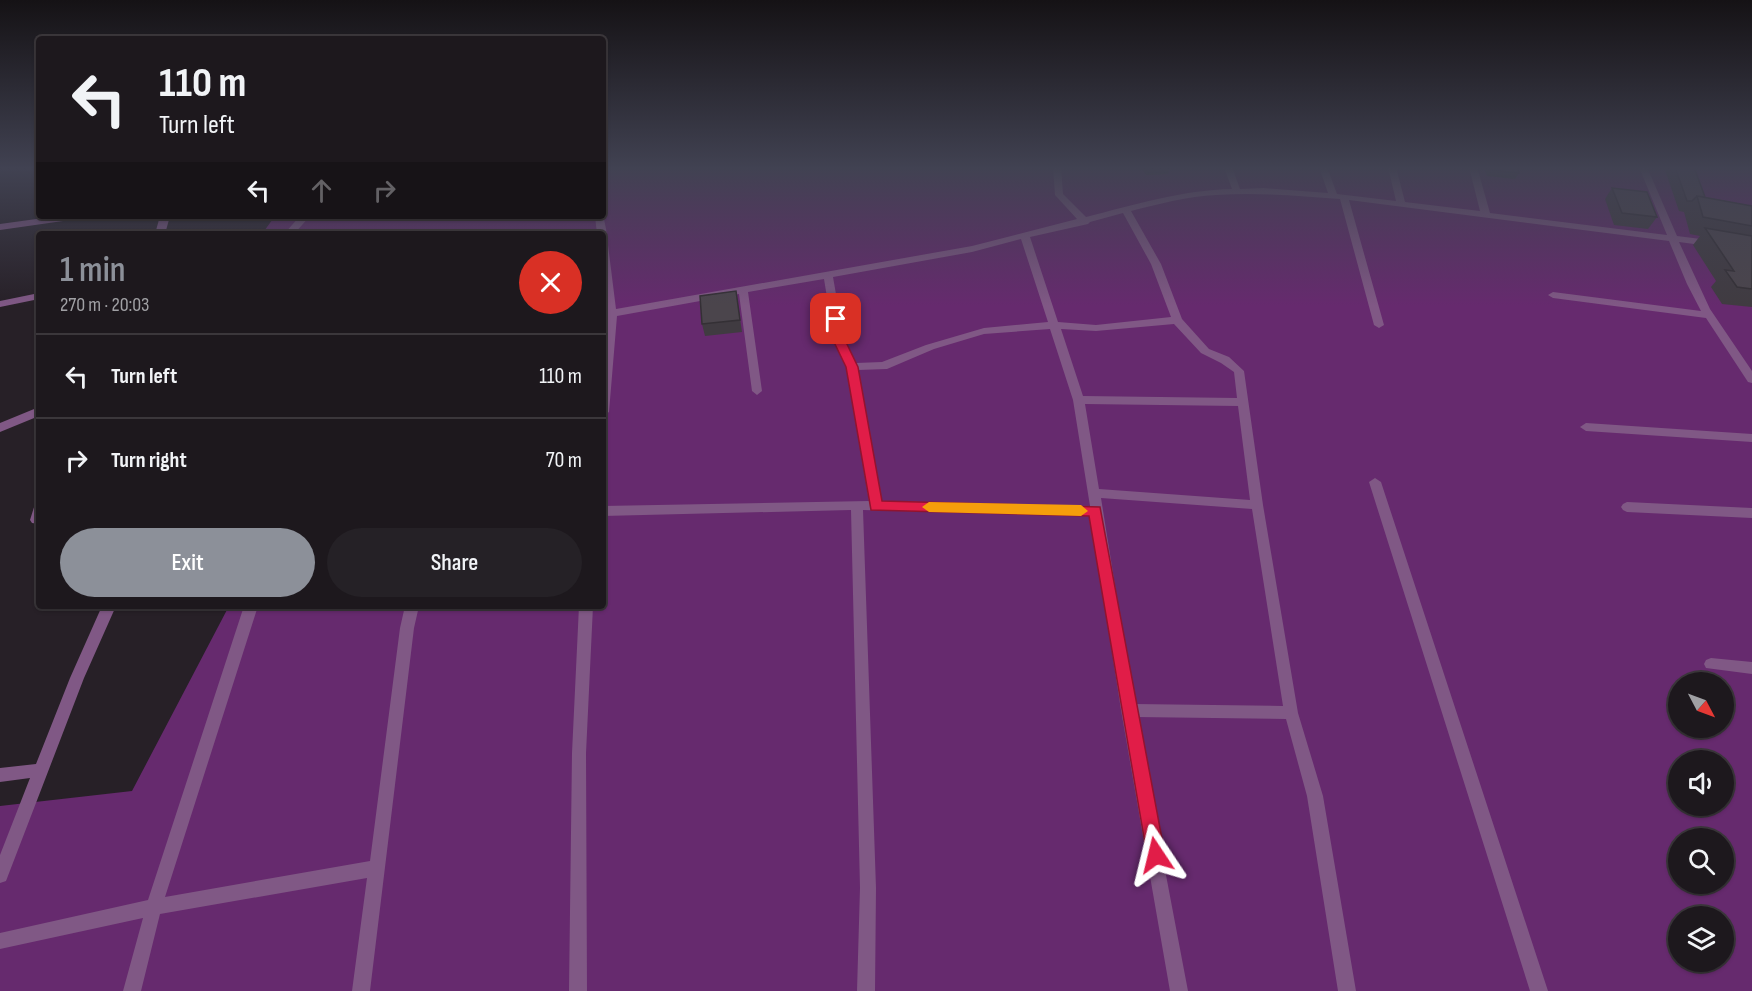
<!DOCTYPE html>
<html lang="en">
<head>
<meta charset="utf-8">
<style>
  :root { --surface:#1d181d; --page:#252126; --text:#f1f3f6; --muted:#a0a0a4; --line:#3b373b; --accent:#8c9099 }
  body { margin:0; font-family:"Sofia Sans Condensed",sans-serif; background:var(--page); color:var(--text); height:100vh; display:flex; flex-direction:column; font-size:22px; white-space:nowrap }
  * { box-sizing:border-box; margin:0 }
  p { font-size:20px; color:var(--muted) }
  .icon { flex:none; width:33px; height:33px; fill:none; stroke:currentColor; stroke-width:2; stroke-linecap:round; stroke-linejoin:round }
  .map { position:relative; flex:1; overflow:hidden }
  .sheet { position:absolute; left:36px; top:231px; width:570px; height:378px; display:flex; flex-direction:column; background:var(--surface); border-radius:6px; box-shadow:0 2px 4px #0004,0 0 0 2px var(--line) }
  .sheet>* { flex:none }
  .hud { position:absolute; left:36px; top:36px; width:570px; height:183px; border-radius:6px; box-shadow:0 2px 4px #0004,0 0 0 2px var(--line); background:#1d181d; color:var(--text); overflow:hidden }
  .needle { width:39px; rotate:131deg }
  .fabs { position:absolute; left:1668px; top:672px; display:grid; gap:12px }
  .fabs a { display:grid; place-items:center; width:66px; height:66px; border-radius:50%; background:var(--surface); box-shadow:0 2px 4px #0004,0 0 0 2px var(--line); font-size:30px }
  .pin { position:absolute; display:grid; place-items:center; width:51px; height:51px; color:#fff; margin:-26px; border-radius:12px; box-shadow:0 3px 9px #0006 }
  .me { position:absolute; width:66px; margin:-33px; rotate:350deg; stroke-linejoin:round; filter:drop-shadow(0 0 4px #0008) }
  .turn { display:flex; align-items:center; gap:21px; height:126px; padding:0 24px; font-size:27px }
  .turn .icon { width:78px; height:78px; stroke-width:2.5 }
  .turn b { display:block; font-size:42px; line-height:51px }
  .lanes { display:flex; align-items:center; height:57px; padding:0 24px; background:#0003; justify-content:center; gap:30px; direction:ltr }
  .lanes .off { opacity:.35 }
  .round { display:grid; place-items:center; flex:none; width:63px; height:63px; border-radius:32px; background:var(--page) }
  .headline { display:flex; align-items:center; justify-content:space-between; height:102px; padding:0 24px }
  h1 { font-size:36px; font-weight:600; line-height:45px; color:var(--accent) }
  .cta { display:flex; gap:12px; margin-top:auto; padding:12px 24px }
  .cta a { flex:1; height:69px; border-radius:36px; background:var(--accent); color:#fff; font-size:24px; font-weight:600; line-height:69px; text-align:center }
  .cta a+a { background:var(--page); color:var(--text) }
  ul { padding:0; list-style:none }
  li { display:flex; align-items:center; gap:18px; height:84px; padding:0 24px; border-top:2px solid var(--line) }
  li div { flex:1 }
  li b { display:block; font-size:22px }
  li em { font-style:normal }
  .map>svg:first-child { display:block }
</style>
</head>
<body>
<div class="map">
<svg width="1752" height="991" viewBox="0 0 1752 991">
  <rect width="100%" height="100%" fill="#272027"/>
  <path fill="#662a6e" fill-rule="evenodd" d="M603,167h1149v824h-1752v-185l132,-15 97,-185h374v-372h-341l13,-18h328zM1678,682h46v46h-46zM1678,760h46v46h-46zM1678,838h46v46h-46zM1678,916h46v46h-46z"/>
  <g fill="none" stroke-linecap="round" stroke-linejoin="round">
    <path fill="#805885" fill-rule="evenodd" d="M603,167h6l-2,10 -4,3z
      M1053,167h8l2,27 23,23c47,-12 96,-27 146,-28l-8,-22h8l8,22 24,-1 64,5 -9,-26h8l10,27 59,7 -8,-34h8l9,35 75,9 -11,-44h8l13,46 177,22 -28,-68h8l30,69 32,4 5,3 -5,3 -30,-4 31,67 42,62v12l-4,-1 -42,-64 -153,-20 -5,-3 5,-3 148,19 -14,-27 -18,-43 -320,-41 35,125 -5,3 -5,-3 -34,-126c-41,-3 -82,-7 -124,-4 -28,1 -57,9 -85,16l30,53 21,55 27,30 20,8 15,14 19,134 35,208 25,83 33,195h-18l-31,-195 -21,-77 -150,-2 52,274h-18l-49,-281 -30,-194 -228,-6 13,378 -1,103h-18l3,-103 -9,-378 -248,6v-10l266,-5 -22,-134 -13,-27 -10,-61 -76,13 14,99 -5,4 -5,-4 -13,-97 -122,22 -8,96 -6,4v-61l4,-37h-4v-6l4,-1 -4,-29v-40l5,3 8,64 356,-63 105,-27 -22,-24zM1123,213l28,51 20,53 -75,8 -38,-3 -28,-85 58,-13 2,-2zM1021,239l27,83 -64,6 -58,17 -44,17 -26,1 -12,-23 -11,-63 139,-25zM1174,324l27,29 20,10 13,9 3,26 -154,-2 -22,-67 35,2zM1050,329l23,71 17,106 -209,-5 -23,-131 29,-1 47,-20 50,-15zM1085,404l153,2 12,94 -151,-11zM1101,498l151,11 31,197 -149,-2z
      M603,214l4,20 -4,3v-3h-6l-2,-18h8z
      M58,216h24l-5,3 -77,11v-6z
      M160,216h10l-5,18h-10z
      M300,216h10l-16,18h-10z
      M39,293v6l-39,8v-6z
      M39,407v9l-39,16v-9z
      M1586,423l166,11v8l-166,-11 -6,-4z
      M1375,478l6,4 167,509h-18l-161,-509z
      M39,502v22l-7,-1 -2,-3 5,-16z
      M1627,502l125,6v10l-125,-6 -4,-2 -2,-3 2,-3z
      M102,606h14l-32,72 -78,203 -6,2v-28l30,-77 -30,4v-14l36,-4 34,-86z
      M244,606h14l-93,291 205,-36 30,-233 5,-22h14l-5,22 -44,363h-18l15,-113 -207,36 -19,77h-18l20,-73 -143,31v-16l148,-33z
      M579,606h14l-7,147 1,238h-18l3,-238z
      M1711,658l41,4v12l-46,-6 -2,-4 2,-4z"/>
  </g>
  <path fill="#403b41" d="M1141,167l29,1 -2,6 -22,1z
    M1484,167h33l2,6 -4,6 -28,-3z
    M1664,167h30l11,30 47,9v101l-30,-3 -11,-17 5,-6 -23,-36 7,-9 -10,-2 -6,-22 -5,-1z
    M1612,188l45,29 -9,12 -34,-4 -9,-26z
    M736,291l6,41 -37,4 -3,-12z"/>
  <path fill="#4b454c" stroke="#343035" stroke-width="1.5" d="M1146,167h24v1l-23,1z
    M1490,167h27l2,6 -28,-3z
    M1675,167h19l11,30 -8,-1 -5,5h-5z
    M1612,188l35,4 10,25 -35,-4z
    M1697,196l55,10v20l-49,-9z
    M1705,228l47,8v53l-15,-2 -12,-17 9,1z
    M736,291l4,29 -38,4 -2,-28z"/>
  <linearGradient id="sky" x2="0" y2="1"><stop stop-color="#151215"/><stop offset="0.55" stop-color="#414252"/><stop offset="1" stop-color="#414252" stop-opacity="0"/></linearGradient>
  <rect width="1752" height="306" fill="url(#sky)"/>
  <path fill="#e11d48" stroke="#92132f" stroke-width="1.5" d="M836,315l5,4 4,21 13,27 24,134 218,6 65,348 -3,6 -6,3 -7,-3 -2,-6 -58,-339 -218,-6 -25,-143 -13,-27 -3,-21z"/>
  <path fill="#f59e0b" d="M929,502l152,3 7,6 -7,5 -152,-4 -7,-5z"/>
</svg>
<div class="fabs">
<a><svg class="needle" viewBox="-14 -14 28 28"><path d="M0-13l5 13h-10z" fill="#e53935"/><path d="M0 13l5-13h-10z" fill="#a0a0a4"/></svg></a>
<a><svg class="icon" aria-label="sound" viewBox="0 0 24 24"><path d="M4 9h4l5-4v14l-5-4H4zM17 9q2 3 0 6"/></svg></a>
<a><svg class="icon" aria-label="search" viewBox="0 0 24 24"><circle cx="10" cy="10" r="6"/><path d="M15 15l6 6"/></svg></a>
<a><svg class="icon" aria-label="layers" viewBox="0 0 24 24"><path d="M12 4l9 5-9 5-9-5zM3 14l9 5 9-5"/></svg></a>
</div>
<div class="pin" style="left:836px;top:319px;background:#d93025"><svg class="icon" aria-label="arrive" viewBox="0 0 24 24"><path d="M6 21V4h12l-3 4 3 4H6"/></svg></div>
<svg class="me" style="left:1156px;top:855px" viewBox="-20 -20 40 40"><path d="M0-17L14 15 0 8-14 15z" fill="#e11d48" stroke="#fff" stroke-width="4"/></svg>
<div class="hud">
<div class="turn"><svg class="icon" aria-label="left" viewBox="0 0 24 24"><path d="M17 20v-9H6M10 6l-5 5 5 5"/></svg><div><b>110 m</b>Turn left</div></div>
<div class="lanes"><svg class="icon" aria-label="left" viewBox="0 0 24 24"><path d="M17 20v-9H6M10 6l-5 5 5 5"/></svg><svg class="icon off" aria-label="ahead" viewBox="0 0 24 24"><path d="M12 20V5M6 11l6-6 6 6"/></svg><svg class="icon off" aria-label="right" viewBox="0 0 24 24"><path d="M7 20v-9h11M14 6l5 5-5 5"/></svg></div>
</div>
<section class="sheet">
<div class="headline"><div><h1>1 min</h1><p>270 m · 20:03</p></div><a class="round" style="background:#d93025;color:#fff"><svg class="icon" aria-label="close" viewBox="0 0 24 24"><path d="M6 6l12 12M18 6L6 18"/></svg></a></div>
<ul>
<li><svg class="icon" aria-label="left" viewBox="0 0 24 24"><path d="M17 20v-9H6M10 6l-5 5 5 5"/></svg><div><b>Turn left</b></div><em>110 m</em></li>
<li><svg class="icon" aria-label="right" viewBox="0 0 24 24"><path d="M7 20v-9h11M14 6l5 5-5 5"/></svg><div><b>Turn right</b></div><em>70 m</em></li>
</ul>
<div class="cta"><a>Exit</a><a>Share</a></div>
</section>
</div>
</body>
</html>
